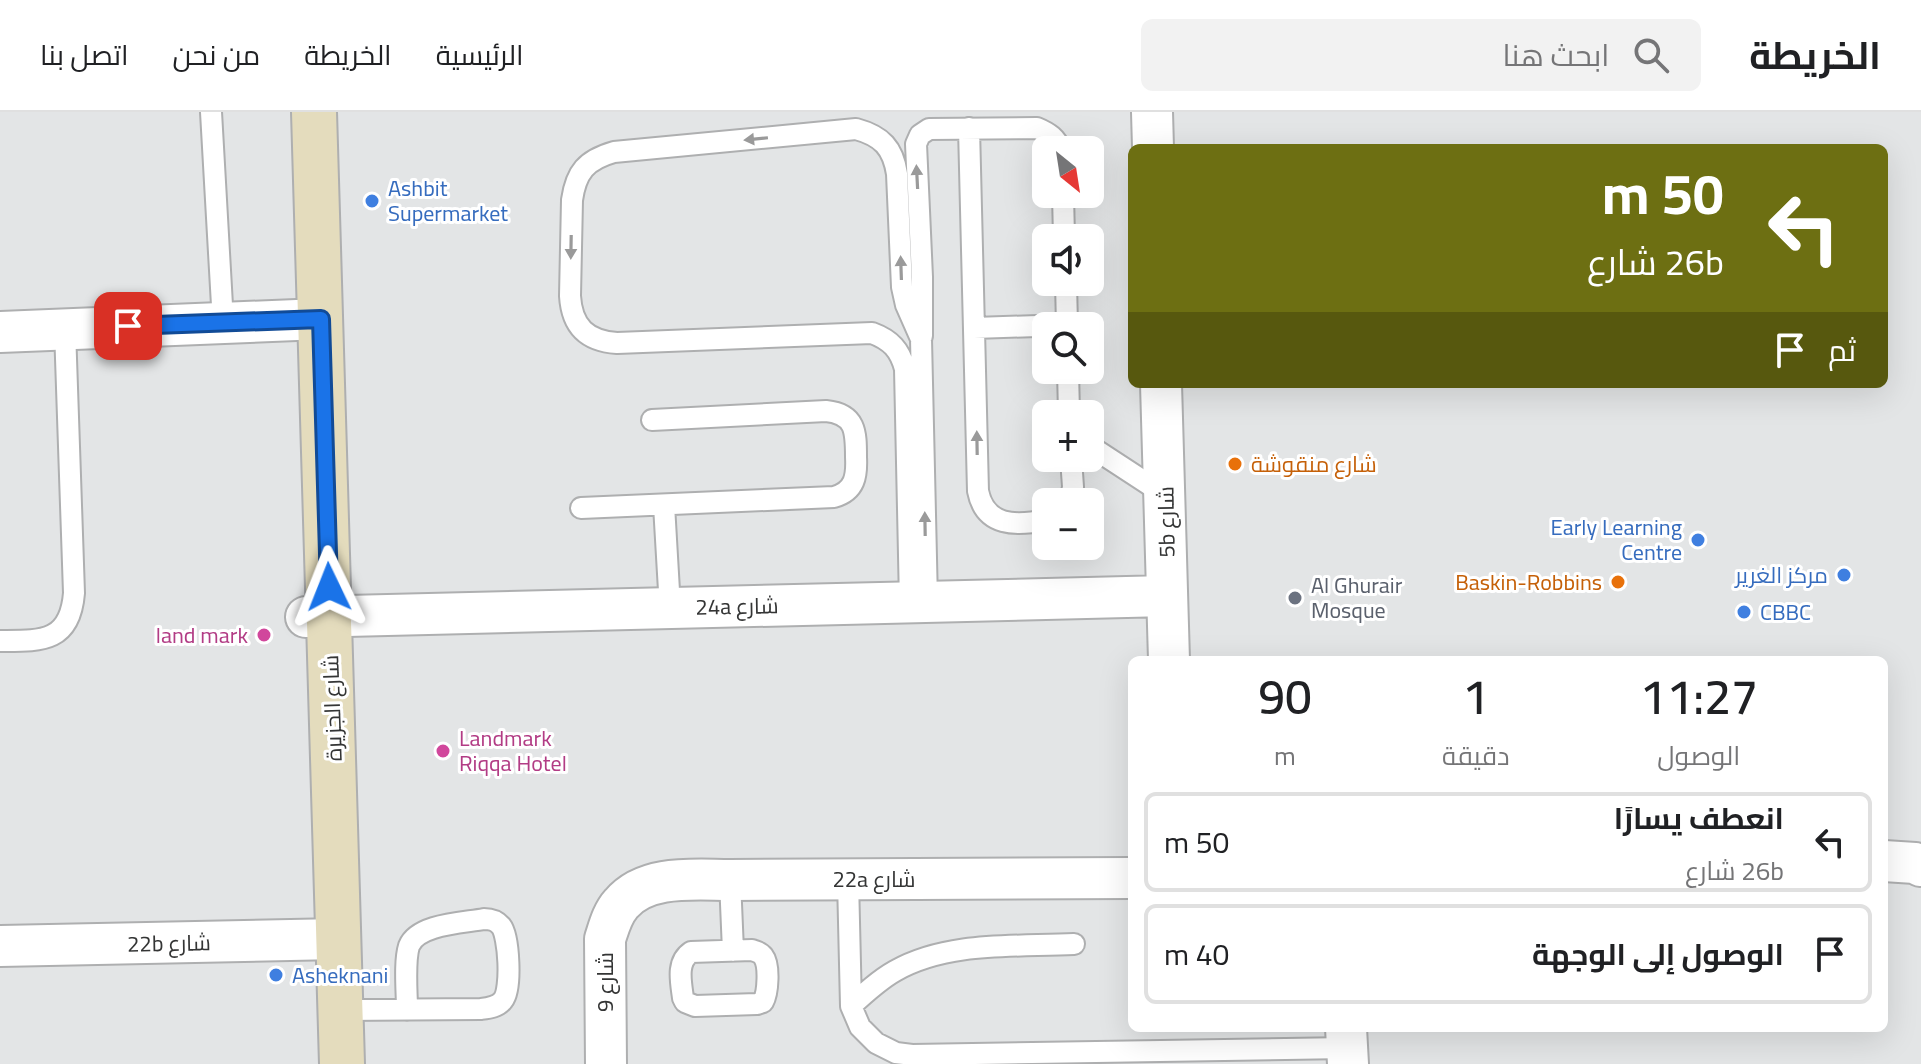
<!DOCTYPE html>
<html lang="ar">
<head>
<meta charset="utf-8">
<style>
  :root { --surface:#fff; --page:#f2f2f2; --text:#202124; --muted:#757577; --line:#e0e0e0 }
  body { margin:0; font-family:Georgia,Cairo,serif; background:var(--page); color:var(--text); direction:rtl; height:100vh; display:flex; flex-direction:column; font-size:30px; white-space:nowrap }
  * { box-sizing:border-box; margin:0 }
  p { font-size:26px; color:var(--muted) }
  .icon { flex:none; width:44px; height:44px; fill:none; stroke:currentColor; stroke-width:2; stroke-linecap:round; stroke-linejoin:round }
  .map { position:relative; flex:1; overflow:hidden; direction:ltr }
  .drawer { position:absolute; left:1128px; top:544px; width:760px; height:376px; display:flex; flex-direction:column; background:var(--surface); border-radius:12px; box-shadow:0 8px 32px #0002; direction:rtl }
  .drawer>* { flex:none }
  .banner { position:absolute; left:1128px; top:32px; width:760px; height:244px; border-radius:12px; box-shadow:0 8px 32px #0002; direction:rtl; background:#6d6f12; color:#fff; overflow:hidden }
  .needle { width:52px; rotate:150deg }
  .tools { position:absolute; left:1032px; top:24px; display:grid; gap:16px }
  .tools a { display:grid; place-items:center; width:72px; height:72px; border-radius:12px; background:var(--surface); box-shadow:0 8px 32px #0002; font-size:40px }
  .pin { position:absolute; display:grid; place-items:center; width:68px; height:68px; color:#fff; margin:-34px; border-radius:16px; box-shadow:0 4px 12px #0006 }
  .me { position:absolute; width:88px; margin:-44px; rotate:358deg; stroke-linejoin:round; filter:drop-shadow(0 0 6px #0008) }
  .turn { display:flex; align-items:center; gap:28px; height:168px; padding:0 32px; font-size:36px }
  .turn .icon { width:104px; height:104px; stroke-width:2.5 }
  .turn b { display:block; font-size:56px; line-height:68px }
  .then { display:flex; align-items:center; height:76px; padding:0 32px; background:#0003; gap:16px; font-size:30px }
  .eta { display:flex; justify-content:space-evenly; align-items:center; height:136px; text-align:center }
  .eta b { font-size:48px; font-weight:600; line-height:56px }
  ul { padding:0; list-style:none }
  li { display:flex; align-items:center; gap:24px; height:100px; margin:0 16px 12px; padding:0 16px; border:4px solid var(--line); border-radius:12px }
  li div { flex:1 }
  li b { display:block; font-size:30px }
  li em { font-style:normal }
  header { display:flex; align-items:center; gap:48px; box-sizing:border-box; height:112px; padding:0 40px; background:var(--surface); border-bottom:2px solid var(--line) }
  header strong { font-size:38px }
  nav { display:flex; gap:44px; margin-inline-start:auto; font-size:28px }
  .search { width:560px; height:72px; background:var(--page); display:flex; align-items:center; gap:20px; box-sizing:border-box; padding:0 28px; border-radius:12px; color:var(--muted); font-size:30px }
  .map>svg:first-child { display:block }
</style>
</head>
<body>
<header>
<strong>الخريطة</strong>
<div class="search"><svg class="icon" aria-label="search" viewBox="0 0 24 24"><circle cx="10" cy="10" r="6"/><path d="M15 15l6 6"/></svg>ابحث هنا</div>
<nav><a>الرئيسية</a><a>الخريطة</a><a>من نحن</a><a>اتصل بنا</a></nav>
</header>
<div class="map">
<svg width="1921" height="952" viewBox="0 0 1921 952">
  <rect width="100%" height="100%" fill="#e3e5e6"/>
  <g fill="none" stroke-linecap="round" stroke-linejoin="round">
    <defs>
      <path id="lane" d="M211,0l12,211
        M969,16l9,363c7,36 38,35 68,29
        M1063,82l1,44
        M1066,170l1,44
        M974,216l93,-3
        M922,224v-59l-6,-133 4,-9 9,-6 108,-1c12,5 19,10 24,22
        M1068,258l1,44
        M1090,334l75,49
        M1070,390l3,-15 -2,-29
        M664,393l6,103
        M581,396l253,-11c21,-6 23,-21 22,-40 0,-25 0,-43 -30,-46l-174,9
        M910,490l-5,-233c-5,-19 -14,-29 -33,-36l-255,10c-30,-2 -45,-16 -47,-47l2,-96c4,-28 14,-40 42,-48l242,-23c26,7 37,19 41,45l5,113 4,18 15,34 6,263
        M0,529c41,0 70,2 74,-48l-9,-264
        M730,768l3,71
        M848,768l3,126 9,21 16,16 20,10 16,2 435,-7
        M752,838c5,2 8,2 11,6 7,9 5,37 0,46l-6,2 -62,2 -10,-4 -2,-4c-2,-16 -7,-36 8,-46z
        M851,894c14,-13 28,-26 44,-35 53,-30 120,-24 179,-27
        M341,898l140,-1c8,-1 17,-2 22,-9 9,-11 6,-64 -2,-74 -5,-6 -10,-7 -17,-7 -21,4 -66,5 -75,27 -5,16 -2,46 -2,64"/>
      <path id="street" d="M1152,0l1,36
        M0,220l321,-13
        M1161,272l8,276
        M306,505l861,-21
        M1884,749l31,2 6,3
        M0,834l339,-7
        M1346,916l2,36
        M606,952l-1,-125c4,-12 7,-25 16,-35 25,-30 74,-24 109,-24l402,-2"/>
      <path id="secondary" d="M314,0l28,952"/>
    </defs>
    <use href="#lane" stroke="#aeafb0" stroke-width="24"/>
    <use href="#street" stroke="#aeafb0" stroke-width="44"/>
    <use href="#secondary" stroke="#aeafb0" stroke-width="48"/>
    <use href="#lane" stroke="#fff" stroke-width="20"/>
    <use href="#street" stroke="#fff" stroke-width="40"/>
    <use href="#secondary" stroke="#e4dcbd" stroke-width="44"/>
  </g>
  <defs><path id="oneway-solid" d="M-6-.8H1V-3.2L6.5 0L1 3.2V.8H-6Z" transform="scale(2)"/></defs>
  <g fill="#9a9a9a">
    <use href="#oneway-solid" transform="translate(756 27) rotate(174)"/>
    <use href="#oneway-solid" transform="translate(917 65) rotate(-93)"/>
    <use href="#oneway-solid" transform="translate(571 135) rotate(91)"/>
    <use href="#oneway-solid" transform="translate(901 156) rotate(-92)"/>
    <use href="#oneway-solid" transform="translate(977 331) rotate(-91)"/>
    <use href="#oneway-solid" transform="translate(925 412) rotate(-91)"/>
  </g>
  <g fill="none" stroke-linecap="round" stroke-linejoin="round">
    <defs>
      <path id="route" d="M128,214l193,-7 8,268"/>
    </defs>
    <use href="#route" stroke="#114b97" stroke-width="20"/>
    <use href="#route" stroke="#1a73e8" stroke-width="14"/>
  </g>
  <g fill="#3f7fe0" stroke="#fff" stroke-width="3">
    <circle cx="372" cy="89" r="8"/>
    <circle cx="1698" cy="428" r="8"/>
    <circle cx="1844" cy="463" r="8"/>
    <circle cx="1744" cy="500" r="8"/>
    <circle cx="276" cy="863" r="8"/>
  </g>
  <g fill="#e8710a" stroke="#fff" stroke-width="3">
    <circle cx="1235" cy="352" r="8"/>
    <circle cx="1618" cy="470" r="8"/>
  </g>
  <circle fill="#6b7280" stroke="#fff" stroke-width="3" cx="1295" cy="486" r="8"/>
  <g fill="#d1479c" stroke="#fff" stroke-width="3">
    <circle cx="264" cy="523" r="8"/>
    <circle cx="443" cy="639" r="8"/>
  </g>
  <g text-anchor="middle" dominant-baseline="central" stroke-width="6" stroke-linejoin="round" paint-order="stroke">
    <g font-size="22" fill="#366cbe" stroke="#fff" text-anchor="start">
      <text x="388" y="76">Ashbit<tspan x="388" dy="25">Supermarket</tspan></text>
      <text x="1682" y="415" text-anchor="end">Early Learning<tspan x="1682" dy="25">Centre</tspan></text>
      <text x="1828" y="463" text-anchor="end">مركز الغرير</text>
      <text x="1760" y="500">CBBC</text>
      <text x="292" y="863">Asheknani</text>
    </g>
    <g font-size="22" fill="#c56008" stroke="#fff" text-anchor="start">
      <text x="1251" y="352">شارع منقوشة</text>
      <text x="1602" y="470" text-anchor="end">Baskin-Robbins</text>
    </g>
    <g font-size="22" fill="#343535" stroke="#fff">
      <text transform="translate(1166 410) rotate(-91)">5b شارع</text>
      <text transform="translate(737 494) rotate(-1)">24a شارع</text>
      <text transform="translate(332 596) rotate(-92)">شارع الجزيرة</text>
      <text x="874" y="767">22a شارع</text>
      <text transform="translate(169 831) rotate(-1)">22b شارع</text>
      <text transform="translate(605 870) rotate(-90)">شارع 9</text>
    </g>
    <g font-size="22" fill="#5b616d" stroke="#fff" text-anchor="start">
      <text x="1311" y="473">Al Ghurair<tspan x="1311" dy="25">Mosque</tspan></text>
    </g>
    <g font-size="22" fill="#b23c85" stroke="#fff" text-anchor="end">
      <text x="248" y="523">land mark</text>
      <text x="459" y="626" text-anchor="start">Landmark<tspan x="459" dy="25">Riqqa Hotel</tspan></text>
    </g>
  </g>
</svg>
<div class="tools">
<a><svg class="needle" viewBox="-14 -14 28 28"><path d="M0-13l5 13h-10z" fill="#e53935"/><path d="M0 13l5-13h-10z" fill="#757577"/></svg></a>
<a><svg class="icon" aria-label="sound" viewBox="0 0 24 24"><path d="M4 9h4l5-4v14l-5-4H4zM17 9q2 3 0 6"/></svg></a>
<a><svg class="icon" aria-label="search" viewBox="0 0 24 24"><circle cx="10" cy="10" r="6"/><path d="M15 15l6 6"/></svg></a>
<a>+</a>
<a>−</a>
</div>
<div class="pin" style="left:128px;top:214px;background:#d93025"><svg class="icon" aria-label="arrive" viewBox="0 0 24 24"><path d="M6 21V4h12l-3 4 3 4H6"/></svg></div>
<svg class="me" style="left:329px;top:475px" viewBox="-20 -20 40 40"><path d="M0-17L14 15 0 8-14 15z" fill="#1a73e8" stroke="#fff" stroke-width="4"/></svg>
<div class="banner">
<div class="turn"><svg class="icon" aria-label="left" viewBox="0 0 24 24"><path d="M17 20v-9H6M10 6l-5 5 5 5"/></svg><div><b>50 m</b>26b شارع</div></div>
<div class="then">ثم<svg class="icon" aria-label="arrive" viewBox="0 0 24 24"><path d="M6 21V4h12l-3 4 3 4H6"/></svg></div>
</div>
<section class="drawer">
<div class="eta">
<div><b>11:27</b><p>الوصول</p></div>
<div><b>1</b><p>دقيقة</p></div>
<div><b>90</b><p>m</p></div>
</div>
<ul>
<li><svg class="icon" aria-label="left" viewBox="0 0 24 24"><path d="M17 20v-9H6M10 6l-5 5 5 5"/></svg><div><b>انعطف يسارًا</b><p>26b شارع</p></div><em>50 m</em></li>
<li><svg class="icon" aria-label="arrive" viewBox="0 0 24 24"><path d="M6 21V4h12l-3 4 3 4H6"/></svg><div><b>الوصول إلى الوجهة</b></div><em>40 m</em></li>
</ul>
</section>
</div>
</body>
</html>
